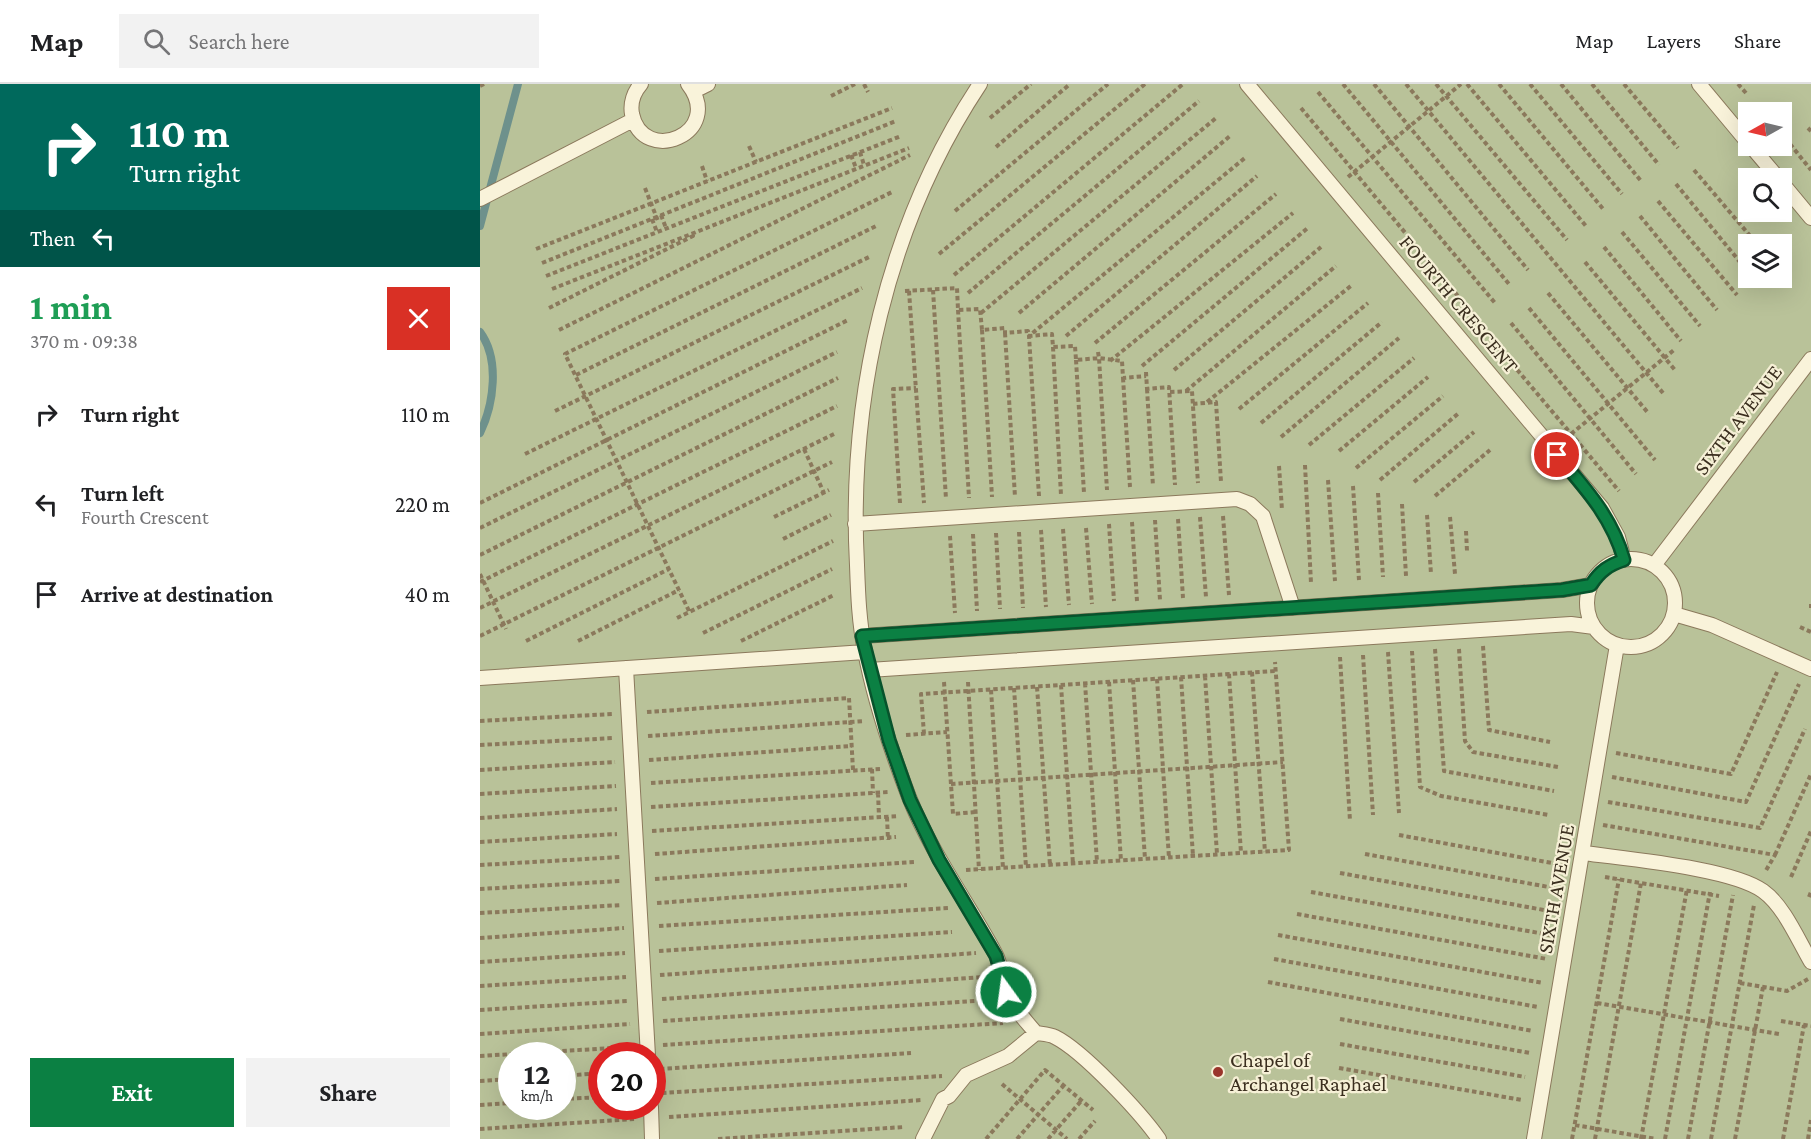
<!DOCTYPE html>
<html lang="en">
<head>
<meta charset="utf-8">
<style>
  :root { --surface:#fff; --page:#f2f2f2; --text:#202124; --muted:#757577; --line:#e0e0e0; --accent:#0b8043 }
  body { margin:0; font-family:"Crimson Pro",serif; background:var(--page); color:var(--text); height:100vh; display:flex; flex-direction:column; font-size:22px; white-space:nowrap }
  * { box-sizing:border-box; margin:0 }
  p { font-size:20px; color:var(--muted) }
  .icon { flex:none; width:33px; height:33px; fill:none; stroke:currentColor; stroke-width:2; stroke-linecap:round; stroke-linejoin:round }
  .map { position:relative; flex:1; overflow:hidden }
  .details { display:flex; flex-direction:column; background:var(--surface); width:480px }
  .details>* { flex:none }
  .banner { background:#00695c; color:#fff; overflow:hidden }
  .needle { width:39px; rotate:262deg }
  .tools { position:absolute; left:1258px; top:18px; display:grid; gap:12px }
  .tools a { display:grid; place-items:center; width:54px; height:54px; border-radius:0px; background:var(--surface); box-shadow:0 6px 24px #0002; font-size:30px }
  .speed { position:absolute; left:18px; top:958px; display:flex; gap:12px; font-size:30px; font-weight:700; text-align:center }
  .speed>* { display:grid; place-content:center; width:78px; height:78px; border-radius:50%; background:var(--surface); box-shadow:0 6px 24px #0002; line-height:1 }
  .speed small { font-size:15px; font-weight:400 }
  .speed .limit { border:9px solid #d22; background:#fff; color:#111 }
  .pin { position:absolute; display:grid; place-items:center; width:51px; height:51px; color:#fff; margin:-26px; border:3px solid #fff; border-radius:50%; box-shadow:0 2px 6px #0007 }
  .me { position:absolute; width:66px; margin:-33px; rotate:346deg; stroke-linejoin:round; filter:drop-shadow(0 0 4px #0008) }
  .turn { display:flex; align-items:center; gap:21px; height:126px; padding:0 30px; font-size:27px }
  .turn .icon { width:78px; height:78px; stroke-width:2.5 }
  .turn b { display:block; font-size:42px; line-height:51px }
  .then { display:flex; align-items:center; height:57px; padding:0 30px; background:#0003; gap:12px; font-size:22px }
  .round { display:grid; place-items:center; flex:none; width:63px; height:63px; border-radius:0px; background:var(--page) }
  .head { display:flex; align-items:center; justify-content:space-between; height:102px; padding:0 30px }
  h1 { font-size:36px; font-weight:700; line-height:45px; color:#1e9e55 }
  .primary-button { display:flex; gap:12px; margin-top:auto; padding:12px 30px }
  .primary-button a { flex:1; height:69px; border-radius:0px; background:var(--accent); color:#fff; font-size:24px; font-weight:700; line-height:69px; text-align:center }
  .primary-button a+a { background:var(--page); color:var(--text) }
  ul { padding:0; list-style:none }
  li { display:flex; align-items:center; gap:18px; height:90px; padding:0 30px }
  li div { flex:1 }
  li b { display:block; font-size:22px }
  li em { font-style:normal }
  header { display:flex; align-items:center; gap:36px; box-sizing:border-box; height:84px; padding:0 30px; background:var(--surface); border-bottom:2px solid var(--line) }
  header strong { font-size:28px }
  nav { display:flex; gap:33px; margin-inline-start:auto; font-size:21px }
  .search { width:420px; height:54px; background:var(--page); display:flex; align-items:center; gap:15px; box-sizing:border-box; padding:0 21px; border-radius:0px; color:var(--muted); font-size:22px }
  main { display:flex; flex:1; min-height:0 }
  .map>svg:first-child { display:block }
</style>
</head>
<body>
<header>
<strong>Map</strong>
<div class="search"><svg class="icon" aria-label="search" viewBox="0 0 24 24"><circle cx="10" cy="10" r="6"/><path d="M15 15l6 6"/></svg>Search here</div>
<nav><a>Map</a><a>Layers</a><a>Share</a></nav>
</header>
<main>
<section class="details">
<div class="banner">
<div class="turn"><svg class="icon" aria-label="right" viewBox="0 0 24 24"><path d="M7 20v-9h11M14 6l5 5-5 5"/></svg><div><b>110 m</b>Turn right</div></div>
<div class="then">Then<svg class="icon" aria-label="left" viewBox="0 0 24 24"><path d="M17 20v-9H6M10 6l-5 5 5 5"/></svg></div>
</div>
<div class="head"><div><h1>1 min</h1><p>370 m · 09:38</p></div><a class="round" style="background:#d93025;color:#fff"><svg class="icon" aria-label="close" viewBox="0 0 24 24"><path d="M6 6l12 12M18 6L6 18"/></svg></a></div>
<ul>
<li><svg class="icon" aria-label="right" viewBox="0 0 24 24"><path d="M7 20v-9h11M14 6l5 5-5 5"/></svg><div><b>Turn right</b></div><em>110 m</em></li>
<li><svg class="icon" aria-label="left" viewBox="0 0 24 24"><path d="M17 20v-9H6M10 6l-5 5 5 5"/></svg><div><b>Turn left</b><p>Fourth Crescent</p></div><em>220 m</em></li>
<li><svg class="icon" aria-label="arrive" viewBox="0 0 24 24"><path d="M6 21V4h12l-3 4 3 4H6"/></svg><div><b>Arrive at destination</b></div><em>40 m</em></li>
</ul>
<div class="primary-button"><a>Exit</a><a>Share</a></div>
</section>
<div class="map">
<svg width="1331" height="1055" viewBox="0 0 1331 1055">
  <rect width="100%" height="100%" fill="#efe7c6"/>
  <path fill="#b9c299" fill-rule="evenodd" d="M0,0h1331v1055h-1331zM1269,28h33v34h-33zM1269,94h33v34h-33zM1269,160h33v34h-33zM32,972h50v51h-50zM122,972h50v51h-50z"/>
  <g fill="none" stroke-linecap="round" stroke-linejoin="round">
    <path stroke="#6e918c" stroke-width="8" d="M0,142l38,-142
      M0,248c20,27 14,72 0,101"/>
    <defs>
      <path id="lane" d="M161,0c-7,8 -11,19 -9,30 11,53 94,19 56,-30
        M500,0c-93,140 -132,314 -123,481 1,28 2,58 8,86 9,49 26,99 44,146 22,56 58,104 86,156 7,12 6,27 11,39 7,16 20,29 30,41 6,1 13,1 19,4 28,14 85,75 104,102
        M767,0l355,424 16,29 6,23
        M1219,0l50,60
        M214,7l14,-7
        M1271,62l27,32
        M1302,99l29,35
        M0,115l153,-79
        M375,440l382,-25 13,5 13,12 30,92
        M1107 519a44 44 0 1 1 88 0a44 44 0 1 1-88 0Z
        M1175,480l156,-205
        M1194,530l38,11 99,44
        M382,552l700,-46 29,-5
        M146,584l22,388
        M389,586l702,-46 23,3
        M0,594l385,-26
        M1104,769c42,6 147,15 179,38 21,15 35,49 48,71
        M171,1023l1,32
        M443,1055l20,-40 6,-3 17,-21 42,-19 28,-23
        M1054,1055l83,-494"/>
    </defs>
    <use href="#lane" stroke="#8b795c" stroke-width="16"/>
    <path stroke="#8b795c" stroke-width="4" stroke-dasharray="4.5 3" stroke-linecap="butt" d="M384,0l4,8
      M863,0l166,200
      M894,0l154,186
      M926,0l257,309
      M956,0l131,156
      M987,0l119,142
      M1019,0l105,126
      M1050,0l92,110
      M1081,0l80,97
      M1112,0l67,81
      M1144,0l54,64
      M1258,0l8,9
      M0,2l4,-2
      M838,8l177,211
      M351,12l24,-12
      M821,24l177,212
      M510,34l41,-34
      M1328,44l3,3
      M1310,60l21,26
      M269,62l7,16
      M516,63l74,-63
      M380,68l4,13
      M371,71l5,13
      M222,82l5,15
      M1214,86l63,74
      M868,93l113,-93
      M1196,100l73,89
      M165,104l13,33
      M1178,117l79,94
      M475,127l153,-127
      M181,131l5,13
      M1160,132l77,94
      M172,135l5,13
      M1142,148l78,94
      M1124,163l77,94
      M56,165l356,-141
      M459,170l206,-170
      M1105,178l90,108
      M62,179l354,-142
      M474,191l229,-191
      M66,192l355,-140
      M1273,194l2,2
      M72,205l357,-141
      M453,206l13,209
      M425,207l52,-3 1,22 22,-1 2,21 23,-2v5l23,-2 1,5 23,-2 1,13 22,-1 1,14 23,-2 8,132
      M429,207l15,212
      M488,209l231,-192
      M1068,209l101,121
      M69,224l144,-72v-3
      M1049,224l126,152
      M478,226l11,188
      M501,229l235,-195
      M539,229l211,-177
      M1031,239l125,151
      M79,246l351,-175
      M502,246l10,167
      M525,249l10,164
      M586,252l191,-160
      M1013,257l126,150
      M615,259l181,-149
      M573,263l8,148
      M618,268l1,6 23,3 1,17 23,-2
      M596,276l8,133
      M630,277l183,-148
      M662,282l167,-139
      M694,286l147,-123
      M666,288l1,17 22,-2 6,98
      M96,291l300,-149
      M643,294l7,109
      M667,305l6,97
      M706,307l150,-125
      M690,308l22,-1 6,92
      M727,318l145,-117
      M713,320l23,-2 5,80
      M759,325l129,-106
      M75,327l314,-154
      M781,339l121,-101
      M1091,350l103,-84
      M801,353l118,-99
      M829,361l105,-87
      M324,365l20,44
      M859,367l89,-74
      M45,370l337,-166
      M825,381l6,118
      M799,382l3,44
      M876,384l87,-72
      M848,396l7,101
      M900,396l80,-68
      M934,398l60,-50
      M873,402l6,94
      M898,409l5,84
      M559,412l-10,-160 217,-179
      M955,412l55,-46
      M0,419l368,-183
      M420,419l-7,-114 23,-1
      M922,420l4,72
      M947,431l4,59
      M743,432l6,79
      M294,433l55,-27
      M720,433l6,80
      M970,433l5,57
      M698,435l5,79
      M675,436l5,80
      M652,438l5,79
      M629,440l5,77
      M0,444l357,-176
      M606,444l6,76
      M583,445l6,76
      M561,446l5,77
      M986,447l1,20
      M539,448l4,76
      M516,449l4,76
      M493,450l4,77
      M470,452l5,77
      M303,455l48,-24
      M0,471l358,-177
      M0,490l26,55
      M0,498l357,-176
      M1329,522h2
      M0,524l354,-174
      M209,527l-124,-257 329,-163
      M197,534l156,-77
      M1320,543l11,5
      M223,549l129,-64
      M0,552l352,-174
      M46,557l143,-72
      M98,557l101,-51
      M261,557l93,-46
      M1003,562l6,84 61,12
      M955,565l9,122 110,20
      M979,565l6,92 8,11 85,15
      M932,567l8,136 21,9 108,19
      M908,568l11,161
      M883,571l10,160
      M860,573l10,164
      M772,588l13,180
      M749,590l12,179
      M725,592l12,178
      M701,593l12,179
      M677,595l12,179
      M653,596l12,179
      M464,598l9,132 23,-2
      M488,598l11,188
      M629,598l12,179
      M605,599l12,179
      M581,601l12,179
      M557,603l13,178
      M534,604l12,179
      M511,606l12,178
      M167,628l202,-14 4,72
      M0,637l132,-7
      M444,650l-3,-40 355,-23
      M426,651l41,-3
      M168,652l217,-15
      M0,661l134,-7
      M1136,669l115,21 46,-102
      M169,676l203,-14
      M392,685l1,24
      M0,686l135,-8
      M1132,693l134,25 53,-118
      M171,699l229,-14
      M471,700l332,-22
      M398,709l1,24
      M0,710l136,-8
      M1128,718l152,26 45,-99
      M171,723l238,-15
      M407,733l1,23
      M0,734l137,-9
      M1123,741l172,30 -10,17
      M172,747l247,-15
      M919,751l164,30
      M0,758l137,-8
      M175,770l241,-17
      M885,770l195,35
      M1295,771l36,-81
      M0,781l141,-8
      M486,786l323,-20 -14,-188
      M860,789l215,39
      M1125,793l114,19
      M1311,793l20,-46
      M175,795l259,-17
      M0,805l140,-8
      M831,808l239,43
      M1329,813l2,-5
      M177,819l250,-18
      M0,829l142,-8
      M817,830l250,45
      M179,842l289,-18
      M798,851l265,48
      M0,854l144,-10
      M179,867l293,-19
      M794,875l264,48
      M0,878l145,-9
      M180,891l316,-22
      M788,898l265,49
      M1260,899l47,8 21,-12
      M0,902l146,-9
      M182,915l322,-22
      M1117,919l182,31
      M0,926l148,-9
      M860,935l190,34
      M183,937l328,-21
      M1301,937l30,5
      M0,950l150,-10
      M860,960l185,33
      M183,961l340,-22
      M0,972l149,-9
      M859,984l183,32
      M180,985l251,-16
      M82,992l40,-3
      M0,997l32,-2
      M522,1000l65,55
      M182,1009l280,-17
      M82,1015l40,-2
      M0,1021l32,-2
      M189,1033l253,-17
      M1095,1041l81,14
      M0,1045l154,-10
      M238,1055l186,-12
      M506,1055l59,-69 48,40
      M537,1055l47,-54
      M568,1055l34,-39
      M599,1055l16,-18
      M1092,1055l47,-260
      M1115,1055l46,-256
      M1161,1055l46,-250
      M1185,1055l45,-247
      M1208,1055l45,-244
      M1231,1055l43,-234
      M1255,1055l28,-152
      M1303,1055l21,-114
      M1328,1055l3,-19"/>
    <use href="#lane" stroke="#f9f3da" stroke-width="14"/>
  </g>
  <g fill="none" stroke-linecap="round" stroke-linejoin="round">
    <defs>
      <path id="route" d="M526,908l-10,-36 -57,-96 -29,-60 -21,-60 -27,-104 700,-46 29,-5c9,-14 18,-20 33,-25 -12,-43 -39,-72 -67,-105"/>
    </defs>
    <use href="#route" stroke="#07532c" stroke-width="15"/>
    <use href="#route" stroke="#0b8043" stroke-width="10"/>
  </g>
  <circle fill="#9a352b" stroke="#f6f0d6" stroke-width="2" cx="738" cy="988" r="6"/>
  <g text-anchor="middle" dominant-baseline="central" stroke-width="4.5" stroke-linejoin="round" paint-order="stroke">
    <g font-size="21" fill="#3b2f1f" stroke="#f6f0d6">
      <text transform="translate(979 220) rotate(50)">FOURTH CRESCENT</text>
      <text transform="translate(1258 336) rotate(-53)">SIXTH AVENUE</text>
      <text transform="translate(1076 805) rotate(-80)">SIXTH AVENUE</text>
    </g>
    <g font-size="21" fill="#3b2f1f" stroke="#f6f0d6" text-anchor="start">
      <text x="750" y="976">Chapel of<tspan x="750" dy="24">Archangel Raphael</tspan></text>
    </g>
  </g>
</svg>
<div class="tools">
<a><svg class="needle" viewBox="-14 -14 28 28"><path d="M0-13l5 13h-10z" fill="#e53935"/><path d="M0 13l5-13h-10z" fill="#757577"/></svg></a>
<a><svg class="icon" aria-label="search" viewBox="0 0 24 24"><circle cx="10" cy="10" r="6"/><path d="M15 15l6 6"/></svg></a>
<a><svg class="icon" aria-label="layers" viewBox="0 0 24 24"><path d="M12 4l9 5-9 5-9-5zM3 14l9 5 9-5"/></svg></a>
</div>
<div class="speed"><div>12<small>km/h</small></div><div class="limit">20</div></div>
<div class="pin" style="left:1077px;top:371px;background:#d93025"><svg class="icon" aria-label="arrive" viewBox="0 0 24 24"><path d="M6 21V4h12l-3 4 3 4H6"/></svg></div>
<svg class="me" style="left:526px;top:908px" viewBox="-20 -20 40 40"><circle r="17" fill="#0b8043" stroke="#fff" stroke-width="3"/><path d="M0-11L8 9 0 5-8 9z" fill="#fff"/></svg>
</div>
</main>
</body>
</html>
